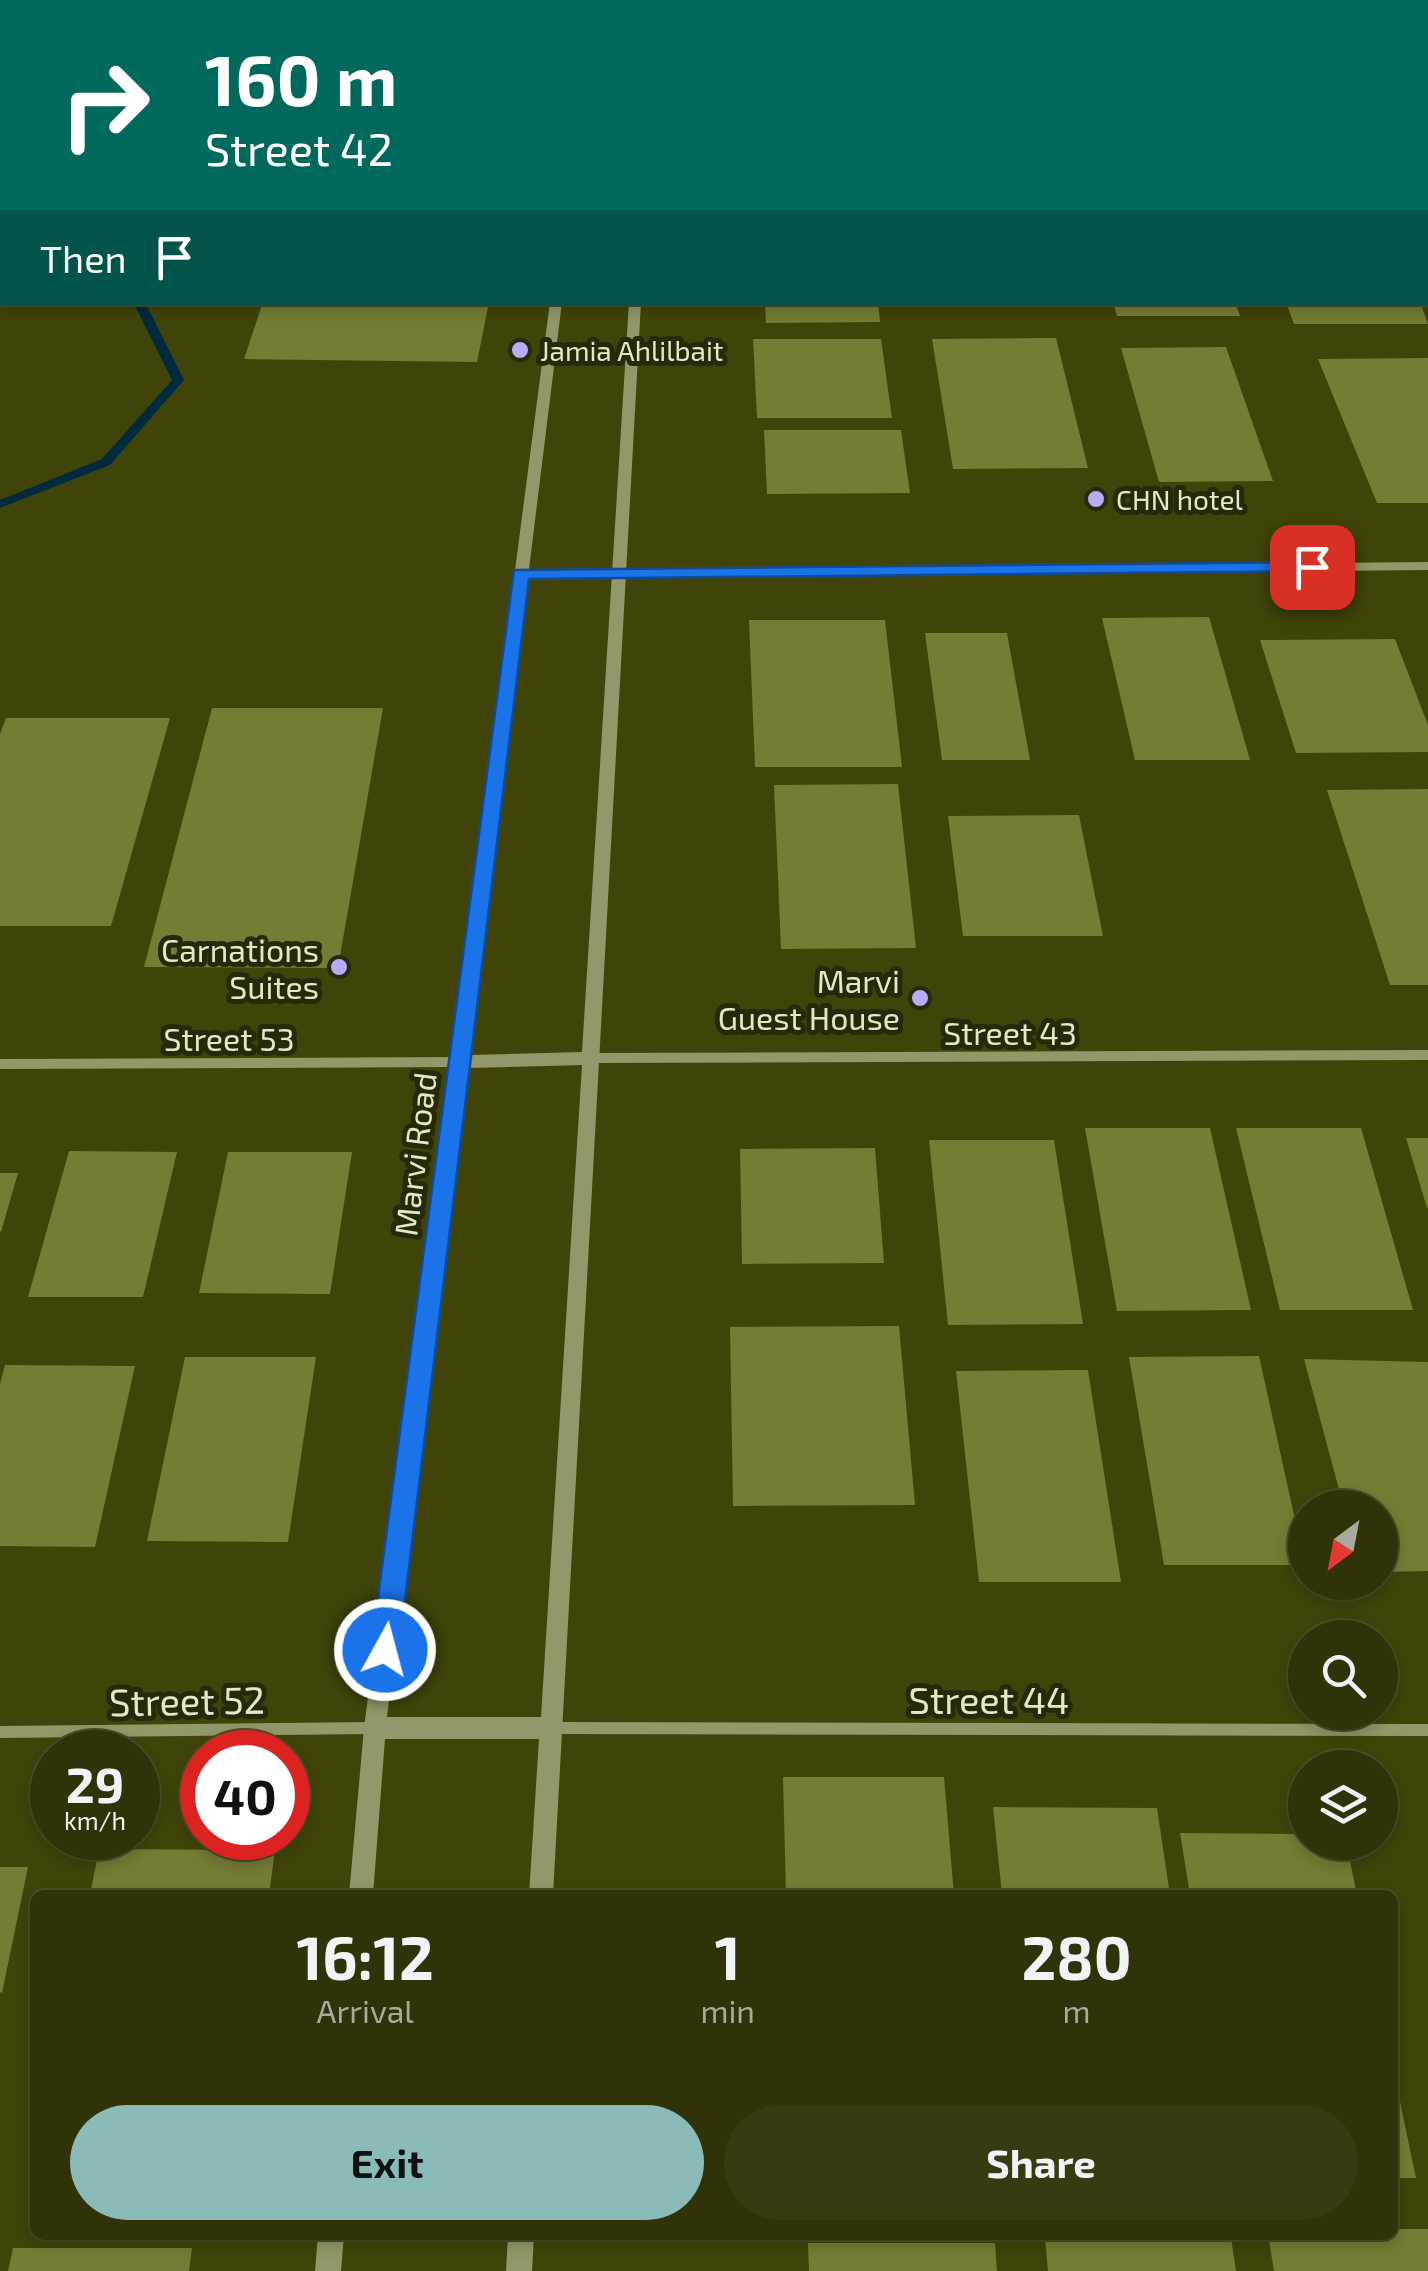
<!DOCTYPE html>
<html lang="en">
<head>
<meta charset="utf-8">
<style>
  :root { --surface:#303307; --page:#383b11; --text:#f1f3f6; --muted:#a8aa9b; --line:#4b4e28; --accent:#8bbbb9 }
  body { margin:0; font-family:"Exo 2",sans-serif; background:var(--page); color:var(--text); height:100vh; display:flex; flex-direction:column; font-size:38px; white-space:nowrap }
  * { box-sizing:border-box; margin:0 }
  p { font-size:32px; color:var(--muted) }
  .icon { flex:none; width:55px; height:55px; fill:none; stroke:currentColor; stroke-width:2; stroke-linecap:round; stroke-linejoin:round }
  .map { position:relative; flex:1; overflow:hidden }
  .drawer { position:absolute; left:30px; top:1890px; width:1368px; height:350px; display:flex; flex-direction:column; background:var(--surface); border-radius:15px; box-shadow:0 5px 15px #0003,0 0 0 2px var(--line) }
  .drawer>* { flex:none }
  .top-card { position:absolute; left:0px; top:0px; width:1430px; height:305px; box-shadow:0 5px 15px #0003,0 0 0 2px var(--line); background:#00695c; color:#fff; overflow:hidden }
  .needle { width:65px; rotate:212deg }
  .fabs { position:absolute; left:1288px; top:1490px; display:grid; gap:20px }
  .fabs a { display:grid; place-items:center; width:110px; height:110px; border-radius:50%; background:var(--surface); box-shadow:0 5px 15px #0003,0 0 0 2px var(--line); font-size:50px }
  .speed { position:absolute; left:30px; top:1730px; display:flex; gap:20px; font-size:50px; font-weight:700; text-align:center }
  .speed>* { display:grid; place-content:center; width:130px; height:130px; border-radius:50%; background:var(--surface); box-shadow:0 5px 15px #0003,0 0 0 2px var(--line); line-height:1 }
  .speed small { font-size:25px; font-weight:400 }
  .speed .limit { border:15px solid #d22; background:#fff; color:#111 }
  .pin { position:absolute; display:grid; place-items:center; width:85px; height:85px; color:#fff; margin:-42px; border-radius:20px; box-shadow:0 5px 15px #0006 }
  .me { position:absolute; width:110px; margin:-55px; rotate:7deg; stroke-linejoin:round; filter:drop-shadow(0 0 8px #0008) }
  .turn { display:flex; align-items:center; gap:35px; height:210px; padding:0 40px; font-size:45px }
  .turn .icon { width:130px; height:130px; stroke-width:2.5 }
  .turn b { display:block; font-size:70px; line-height:85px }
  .then { display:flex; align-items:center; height:95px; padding:0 40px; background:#0003; gap:20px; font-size:38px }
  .eta { display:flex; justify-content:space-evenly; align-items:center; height:170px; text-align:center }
  .eta b { font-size:60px; font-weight:700; line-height:70px }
  .button { display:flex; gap:20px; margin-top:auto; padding:20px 40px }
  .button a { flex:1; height:115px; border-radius:60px; background:var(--accent); color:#111; font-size:40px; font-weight:700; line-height:115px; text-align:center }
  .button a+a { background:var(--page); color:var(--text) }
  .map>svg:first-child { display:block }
</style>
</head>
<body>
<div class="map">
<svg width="1428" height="2271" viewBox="0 0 1428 2271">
  <rect width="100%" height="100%" fill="#404409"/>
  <path fill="#65509e" d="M693,0h735v102v-100z"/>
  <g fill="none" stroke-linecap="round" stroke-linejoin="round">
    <path fill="#002b3f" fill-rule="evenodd" d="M137,302h11l-1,4 37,74 -74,85 -110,43v-8l102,-41 70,-79 -37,-74z"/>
  </g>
  <path fill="#757c33" d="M263,302h226l-12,60 -233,-3z
    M765,302h113l2,20 -114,1z
    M1113,302h122l5,14h-123z
    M1286,302h134l8,22h-134z
    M1056,338l32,130 -135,1 -21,-130z
    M753,339h128l11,79h-135z
    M1226,347l47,134 -114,1 -38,-134z
    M1428,358v145h-51l-59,-144z
    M764,430h137l9,63 -143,1z
    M1209,617l41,143h-115l-33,-142z
    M749,620h136l17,147h-147z
    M925,633h82l23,127h-88z
    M1395,639l33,86v27l-132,1 -36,-113z
    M212,708h171l-45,260 -194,-1z
    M6,718h164l-59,208h-111v-192z
    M898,784l18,164 -135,1 -7,-164z
    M1428,789v196h-38l-63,-195z
    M1079,815l24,121h-140l-15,-120z
    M1085,1128h125l41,182 -134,1z
    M1236,1128h125l52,182h-133z
    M1406,1138h22v70h-1z
    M929,1140h125l29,184 -135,1z
    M875,1148l9,115 -142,1 -2,-115z
    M69,1151l108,1 -34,145h-115z
    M228,1152h124l-22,142 -131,-1z
    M0,1173h18l-17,59 -1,-1z
    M899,1326l16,179 -182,1 -3,-179z
    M1259,1356l46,209h-141l-35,-208z
    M185,1357h131l-28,185 -141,-1z
    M1304,1359l124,3v209l-48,1v-64h-36z
    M5,1365l130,1 -40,181 -95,-1v-162z
    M1088,1370l33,212h-142l-23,-211z
    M783,1777h161l10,118h-168z
    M993,1807l164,1 13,87h-168z
    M1180,1833l125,1v8h41l11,53h-167z
    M99,1849l176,1 -6,45h-179z
    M0,1867h28l-26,126 -2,-1z
    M1392,2073h2l22,105h-24z
    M1392,2229h36v42h-154l-6,-36h124z
    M1231,2238l5,33h-188l-3,-32z
    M808,2243h187l2,28h-188z
    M13,2248h179l-3,23h-181z"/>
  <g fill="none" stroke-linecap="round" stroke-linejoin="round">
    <path stroke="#929869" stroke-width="8" d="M520,574l908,-8"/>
    <path stroke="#929869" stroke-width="10" d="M592,1058l836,-3
      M0,1064l458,-2"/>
    <path stroke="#929869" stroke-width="12" d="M550,1728l878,2
      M0,1732l374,-4"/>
    <path fill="#929869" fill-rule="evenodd" d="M590,0h8v2h-8z
      M654,0h8v2h-8z
      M550,302h12l-93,753 113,-3 47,-750h12l-88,1593h-24l10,-156h-154l-12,156h-24l15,-167zM582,1065l-41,652h-154l80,-649z
      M318,2235h26l-3,36h-26z
      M508,2235h26l-2,36h-26z"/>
    <path fill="#c1ca7d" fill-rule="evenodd" d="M0,117h2v6h-2z
      M0,151h2v6h-2z"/>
  </g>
  <path fill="#1a73e8" stroke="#114b97" stroke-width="2.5" d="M1312,562l9,5 -2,4 -790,8 -130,1071 -4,10 -10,4 -10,-4 -4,-10 143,-1080z"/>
  <g fill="#bbaaf6" stroke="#26290a" stroke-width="4">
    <circle cx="520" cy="350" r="10"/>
    <circle cx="1096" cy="499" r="10"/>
    <circle cx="339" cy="967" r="10"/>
    <circle cx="920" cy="998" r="10"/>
  </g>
  <g text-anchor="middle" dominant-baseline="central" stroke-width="10" stroke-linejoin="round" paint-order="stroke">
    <g font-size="28" fill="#e3e9c4" stroke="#26290a" text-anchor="start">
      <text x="540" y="350">Jamia Ahlilbait</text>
      <text x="1116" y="499">CHN hotel</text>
    </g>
    <g font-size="32" fill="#e3e9c4" stroke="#26290a" text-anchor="end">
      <text x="319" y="949">Carnations<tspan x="319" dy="37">Suites</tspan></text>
      <text x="900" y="980">Marvi<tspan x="900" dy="37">Guest House</tspan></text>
    </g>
    <g font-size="32" fill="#e3e9c4" stroke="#26290a">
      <text x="1010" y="1032">Street 43</text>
      <text x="229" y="1038">Street 53</text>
      <text transform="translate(414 1154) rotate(-83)">Marvi Road</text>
    </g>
    <g font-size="38" fill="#e3e9c4" stroke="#26290a">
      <text x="989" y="1699">Street 44</text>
      <text transform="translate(187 1700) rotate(-1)">Street 52</text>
    </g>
  </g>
</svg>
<div class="fabs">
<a><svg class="needle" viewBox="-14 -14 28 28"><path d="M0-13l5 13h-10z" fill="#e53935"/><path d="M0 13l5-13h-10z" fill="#a8aa9b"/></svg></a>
<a><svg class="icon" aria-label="search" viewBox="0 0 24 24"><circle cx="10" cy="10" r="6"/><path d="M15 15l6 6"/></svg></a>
<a><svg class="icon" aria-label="layers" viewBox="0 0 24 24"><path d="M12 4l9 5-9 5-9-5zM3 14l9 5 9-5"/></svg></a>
</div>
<div class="speed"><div>29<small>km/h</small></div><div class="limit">40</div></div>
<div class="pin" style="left:1312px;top:567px;background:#d93025"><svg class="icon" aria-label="arrive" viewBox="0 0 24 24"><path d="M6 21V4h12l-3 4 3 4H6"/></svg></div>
<svg class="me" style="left:385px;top:1650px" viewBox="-20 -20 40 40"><circle r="17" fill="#1a73e8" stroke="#fff" stroke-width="3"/><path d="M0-11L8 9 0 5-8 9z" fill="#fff"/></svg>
<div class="top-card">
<div class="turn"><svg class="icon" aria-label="right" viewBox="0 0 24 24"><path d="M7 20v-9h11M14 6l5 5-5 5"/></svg><div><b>160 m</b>Street 42</div></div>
<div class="then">Then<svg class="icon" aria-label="arrive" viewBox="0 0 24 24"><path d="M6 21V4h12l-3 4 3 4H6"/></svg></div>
</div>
<section class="drawer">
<div class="eta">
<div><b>16:12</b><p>Arrival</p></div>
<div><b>1</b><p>min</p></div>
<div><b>280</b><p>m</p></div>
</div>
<div class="button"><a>Exit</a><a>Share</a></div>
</section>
</div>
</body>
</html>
